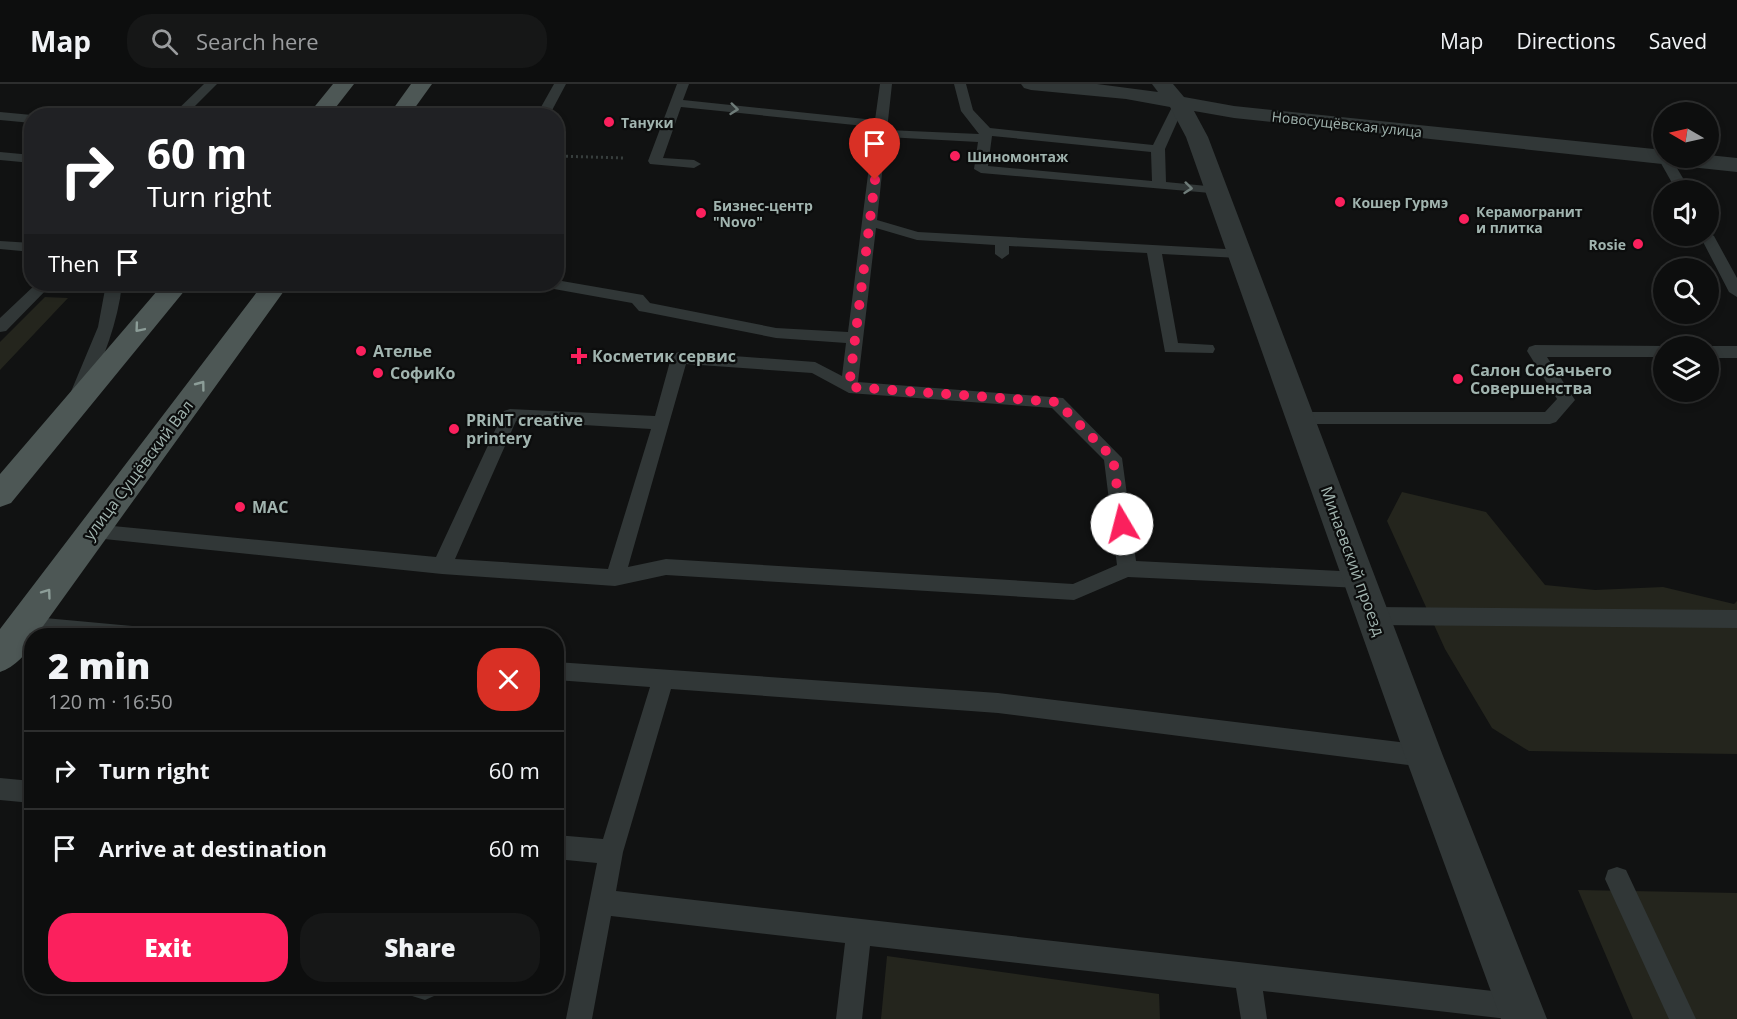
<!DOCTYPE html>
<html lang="en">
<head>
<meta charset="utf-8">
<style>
  :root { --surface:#0d0e0e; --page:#161717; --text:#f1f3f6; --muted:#9a9c9e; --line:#2d2e2e; --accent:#fb205d }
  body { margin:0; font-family:"Open Sans",sans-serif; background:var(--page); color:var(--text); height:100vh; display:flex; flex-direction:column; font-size:22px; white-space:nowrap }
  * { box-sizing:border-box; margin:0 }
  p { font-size:20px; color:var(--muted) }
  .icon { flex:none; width:33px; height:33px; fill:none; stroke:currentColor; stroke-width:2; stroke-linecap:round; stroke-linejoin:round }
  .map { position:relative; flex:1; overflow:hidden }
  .panel { position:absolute; left:24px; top:544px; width:540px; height:366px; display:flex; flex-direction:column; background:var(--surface); border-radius:24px; box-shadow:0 3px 9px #0003,0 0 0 2px var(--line) }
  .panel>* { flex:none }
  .top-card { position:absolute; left:24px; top:24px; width:540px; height:183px; border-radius:24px; box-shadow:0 3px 9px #0003,0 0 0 2px var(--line); background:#202124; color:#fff; overflow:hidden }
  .needle { width:39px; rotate:279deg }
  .tools { position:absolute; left:1653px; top:18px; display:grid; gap:12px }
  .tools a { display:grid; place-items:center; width:66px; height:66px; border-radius:50%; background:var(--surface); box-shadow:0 3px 9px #0003,0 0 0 2px var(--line); font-size:30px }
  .pin { position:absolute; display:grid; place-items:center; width:51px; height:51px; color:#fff; margin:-62px -26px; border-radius:50% 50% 50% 0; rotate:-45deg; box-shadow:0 0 6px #0007 }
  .pin .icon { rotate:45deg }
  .me { position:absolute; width:66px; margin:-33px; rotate:352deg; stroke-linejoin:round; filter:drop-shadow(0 0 4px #0008) }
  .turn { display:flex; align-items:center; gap:21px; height:126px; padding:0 24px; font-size:27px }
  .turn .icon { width:78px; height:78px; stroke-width:2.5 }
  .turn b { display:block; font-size:42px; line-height:51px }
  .then { display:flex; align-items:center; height:57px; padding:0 24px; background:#0003; gap:12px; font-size:22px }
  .round { display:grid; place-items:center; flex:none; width:63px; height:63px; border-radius:24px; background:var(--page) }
  .overview { display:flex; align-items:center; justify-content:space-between; height:102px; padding:0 24px }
  h1 { font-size:36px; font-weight:800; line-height:45px }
  .action { display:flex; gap:12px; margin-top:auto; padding:12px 24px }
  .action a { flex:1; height:69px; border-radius:24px; background:var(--accent); color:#fff; font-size:24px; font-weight:800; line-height:69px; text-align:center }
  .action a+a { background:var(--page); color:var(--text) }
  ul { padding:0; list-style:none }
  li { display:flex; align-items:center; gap:18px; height:78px; padding:0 24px; border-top:2px solid var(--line) }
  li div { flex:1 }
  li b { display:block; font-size:22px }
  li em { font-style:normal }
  header { display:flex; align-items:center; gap:36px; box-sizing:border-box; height:84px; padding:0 30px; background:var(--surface); border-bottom:2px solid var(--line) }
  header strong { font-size:28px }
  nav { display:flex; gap:33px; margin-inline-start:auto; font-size:21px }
  .search { width:420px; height:54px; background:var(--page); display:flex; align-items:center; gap:15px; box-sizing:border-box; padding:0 21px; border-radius:24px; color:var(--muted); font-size:22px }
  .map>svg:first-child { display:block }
</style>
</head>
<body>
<header>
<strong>Map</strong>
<div class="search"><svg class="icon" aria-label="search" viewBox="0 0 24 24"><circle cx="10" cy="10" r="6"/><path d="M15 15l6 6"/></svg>Search here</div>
<nav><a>Map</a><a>Directions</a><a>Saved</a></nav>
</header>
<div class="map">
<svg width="1737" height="935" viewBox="0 0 1737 935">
  <rect width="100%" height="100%" fill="#111212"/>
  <path fill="#24251d" d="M45,213l23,1 -68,72v-28z
    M1402,408l84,20 59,73 50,5 68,-3 71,17 3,-3v153l-208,-3 -37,-23 -47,-79 -58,-128z
    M1578,806l159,3v126h-104z
    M887,872l272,38 1,25h-279z"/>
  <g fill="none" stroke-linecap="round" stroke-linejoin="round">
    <path stroke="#373e3d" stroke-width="3" stroke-dasharray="2 3" stroke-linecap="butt" d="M556,72l69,2"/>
    <path fill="#313737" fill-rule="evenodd" d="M204,0h13l-32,32h-14z
      M554,0h12l-17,32h-13z
      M677,0h12l-6,16 192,20 5,-36h12l-5,46 92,4 -18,-23 -7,-27h12l7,26 17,18 163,17 22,-44h8l2,3 -20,45 1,33 51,5 5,1 2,3 -2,3 -241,-21 -7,-4 4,-27 -92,-5 -9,83 41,12 326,18 2,3 -2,3 -5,2 -77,-4 16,89 35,2 2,4 -2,4 -48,-1 -18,-99 -138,-7v8l-7,5 -7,-5v-9l-78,-5 -41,-12 -18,154 205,16 59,60 14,103 224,11 7,2 3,6 -3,6 -7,2 -232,-11 -54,23 -408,-25 -51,11 -173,-12 -357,-37 -3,-5 3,-5 7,-3 344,33 68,-146 6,-2 145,7 16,-58 2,-4 6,-2 136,10 27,14 4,-33 -70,-5 -131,-26 -6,-1 -7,-8 -78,-14 -8,-5h10v-4l81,14 6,1 7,8 126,25 72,4 25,-197 -2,-2 3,-6 -193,-20 -18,51 31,2 7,4 -7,4 -44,-4 -2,-3zM992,52l159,16 1,29 -164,-15zM686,280l126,9 37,20 203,15 52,52 13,105 -44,19 -407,-25 -38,8zM516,337l135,8 -43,140 -153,-10z
      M0,28l32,3 1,1h-1v7l-32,-3z
      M0,68l32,3v8l-32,-3z
      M1664,70v4h7l19,32h-14l-18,-32z
      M1708,148l6,4 23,42v19l-8,-5 -29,-56h8z
      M0,157l32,2v9l-32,-3z
      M36,200h16l-46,47 -6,1v-14z
      M106,200h16c-4,39 -19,74 -34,110l-3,4h-12l-3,-4 28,-67z
      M1535,261l133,1h-4v11h-117l28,43 -19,22 -6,2h-250l-6,-2 -3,-4 3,-4 6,-2h245l12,-13 -30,-48 2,-4z
      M1708,262h29v12h-29z
      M1373,523l364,3v18l-364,-3 -7,-3 -3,-6 3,-6z
      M23,532l120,11 7,3 3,6c-35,0 -106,6 -137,-5l-3,-6 3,-6z
      M556,578l442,31 426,52 8,4 3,7 -3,7 -8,4 -426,-54 -327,-24 -48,163 -7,39 903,103 9,4 4,9 -4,9 -20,3 -245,-28 4,28h-26l-5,-31 -366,-42 -8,73h-26l9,-76 -234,-27 -19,103h-26l31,-156 -41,-4v-24l47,4 47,-152 -94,-7z
      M0,694l32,3v22l-32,-3z
      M1617,783l9,3 70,149h-27l-64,-140 3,-9z
      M408,903h30l-4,9 -9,4 -13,-4z"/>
    <path fill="#313737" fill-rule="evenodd" d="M1021,0h76l61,8 -6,-8h21l11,13 50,9 430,44v8h44v-3l29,3v14l-503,-54 -40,-7 14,26 235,619 104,263h-46l-96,-263 -219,-619 -16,-30 -44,-8 -95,-9 -7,-2z"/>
    <path fill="#4d5755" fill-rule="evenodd" d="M333,0h21l-25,32h-22z
      M411,0h21l-23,32h-21z
      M163,200h27l-179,219 -11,4v-33z
      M263,200h26l-253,352h-4c0,16 -19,32 -32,36v-43z"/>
  </g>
  <defs><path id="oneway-chevron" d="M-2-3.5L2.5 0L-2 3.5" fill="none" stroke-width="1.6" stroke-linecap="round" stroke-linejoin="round" transform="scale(1.5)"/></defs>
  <g stroke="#6f7c79">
    <use href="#oneway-chevron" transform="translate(734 25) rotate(6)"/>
    <use href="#oneway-chevron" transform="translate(1188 104) rotate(6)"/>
  </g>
  <g stroke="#8c9d98">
    <use href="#oneway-chevron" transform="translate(139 244) rotate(130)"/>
    <use href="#oneway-chevron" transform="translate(201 301) rotate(-53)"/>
    <use href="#oneway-chevron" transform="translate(47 509) rotate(-54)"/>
  </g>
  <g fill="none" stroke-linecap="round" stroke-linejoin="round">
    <path stroke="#fb205d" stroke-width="10" stroke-dasharray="0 18" d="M875,96l-26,207 208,15 56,56 9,66"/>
  </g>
  <g fill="#fb205d" stroke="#0c0d0d" stroke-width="2">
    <circle cx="609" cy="38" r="6"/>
    <circle cx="955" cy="72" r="6"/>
    <circle cx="1340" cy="118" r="6"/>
    <circle cx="701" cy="129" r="6"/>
    <circle cx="1464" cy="135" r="6"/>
    <circle cx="1638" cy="160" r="6"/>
    <circle cx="361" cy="267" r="6"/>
    <path d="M576 263h6v6h6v6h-6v6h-6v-6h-6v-6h6z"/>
    <circle cx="378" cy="289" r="6"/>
    <circle cx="1458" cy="295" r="6"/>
    <circle cx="454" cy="345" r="6"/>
    <circle cx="240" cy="423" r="6"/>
  </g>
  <g text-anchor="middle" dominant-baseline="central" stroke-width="4.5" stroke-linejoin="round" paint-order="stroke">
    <g font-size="14" font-weight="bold" fill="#a1b4af" stroke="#0c0d0d" text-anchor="start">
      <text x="621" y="38">Тануки</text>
      <text x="967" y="72">Шиномонтаж</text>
      <text x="1352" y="118">Кошер Гурмэ</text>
      <text x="713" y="121">Бизнес-центр<tspan x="713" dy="16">"Novo"</tspan></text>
      <text x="1476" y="127">Керамогранит<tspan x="1476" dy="16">и плитка</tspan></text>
      <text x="1626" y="160" text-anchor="end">Rosie</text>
    </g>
    <g font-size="14" fill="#a1b4af" stroke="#0c0d0d">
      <text transform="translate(1347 40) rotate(6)">Новосущёвская улица</text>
    </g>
    <g font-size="16" font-weight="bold" fill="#a1b4af" stroke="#0c0d0d" text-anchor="start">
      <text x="373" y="267">Ателье</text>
      <text x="592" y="272">Косметик сервис</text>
      <text x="1470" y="286">Салон Собачьего<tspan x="1470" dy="18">Совершенства</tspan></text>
      <text x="390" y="289">СофиКо</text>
      <text x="466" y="336">PRiNT creative<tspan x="466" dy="18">printery</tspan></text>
      <text x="252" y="423">MAC</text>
    </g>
    <g font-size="16" fill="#a1b4af" stroke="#0c0d0d">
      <text transform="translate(138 386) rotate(-53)">улица Сущёвский Вал</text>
      <text transform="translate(1353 477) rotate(70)">Минаевский проезд</text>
    </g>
  </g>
</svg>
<div class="tools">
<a><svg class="needle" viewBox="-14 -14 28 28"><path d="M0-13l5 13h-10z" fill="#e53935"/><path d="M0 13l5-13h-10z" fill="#9a9c9e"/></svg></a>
<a><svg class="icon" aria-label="sound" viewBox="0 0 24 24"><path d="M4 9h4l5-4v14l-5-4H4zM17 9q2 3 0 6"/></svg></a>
<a><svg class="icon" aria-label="search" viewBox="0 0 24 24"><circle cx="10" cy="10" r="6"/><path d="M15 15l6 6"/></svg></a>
<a><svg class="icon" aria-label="layers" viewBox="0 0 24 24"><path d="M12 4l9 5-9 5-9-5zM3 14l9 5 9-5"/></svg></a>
</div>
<div class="pin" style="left:875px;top:96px;background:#d93025"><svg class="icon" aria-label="arrive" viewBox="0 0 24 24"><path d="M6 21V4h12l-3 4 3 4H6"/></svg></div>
<svg class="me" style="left:1122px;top:440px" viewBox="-20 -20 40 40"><circle r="19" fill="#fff"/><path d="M0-13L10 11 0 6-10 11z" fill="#fb205d"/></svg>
<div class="top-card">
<div class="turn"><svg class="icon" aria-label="right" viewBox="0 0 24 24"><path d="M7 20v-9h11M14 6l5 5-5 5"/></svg><div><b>60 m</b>Turn right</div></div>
<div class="then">Then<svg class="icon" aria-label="arrive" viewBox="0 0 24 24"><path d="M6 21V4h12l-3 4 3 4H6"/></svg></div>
</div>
<section class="panel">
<div class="overview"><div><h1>2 min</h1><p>120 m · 16:50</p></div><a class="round" style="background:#d93025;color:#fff"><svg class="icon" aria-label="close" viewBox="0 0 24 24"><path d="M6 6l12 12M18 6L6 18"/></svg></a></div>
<ul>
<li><svg class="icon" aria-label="right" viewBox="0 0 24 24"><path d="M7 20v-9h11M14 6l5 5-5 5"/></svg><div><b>Turn right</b></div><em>60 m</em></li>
<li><svg class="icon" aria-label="arrive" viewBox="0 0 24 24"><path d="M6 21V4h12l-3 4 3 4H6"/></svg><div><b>Arrive at destination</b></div><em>60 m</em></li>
</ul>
<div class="action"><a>Exit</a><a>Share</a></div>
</section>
</div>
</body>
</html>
